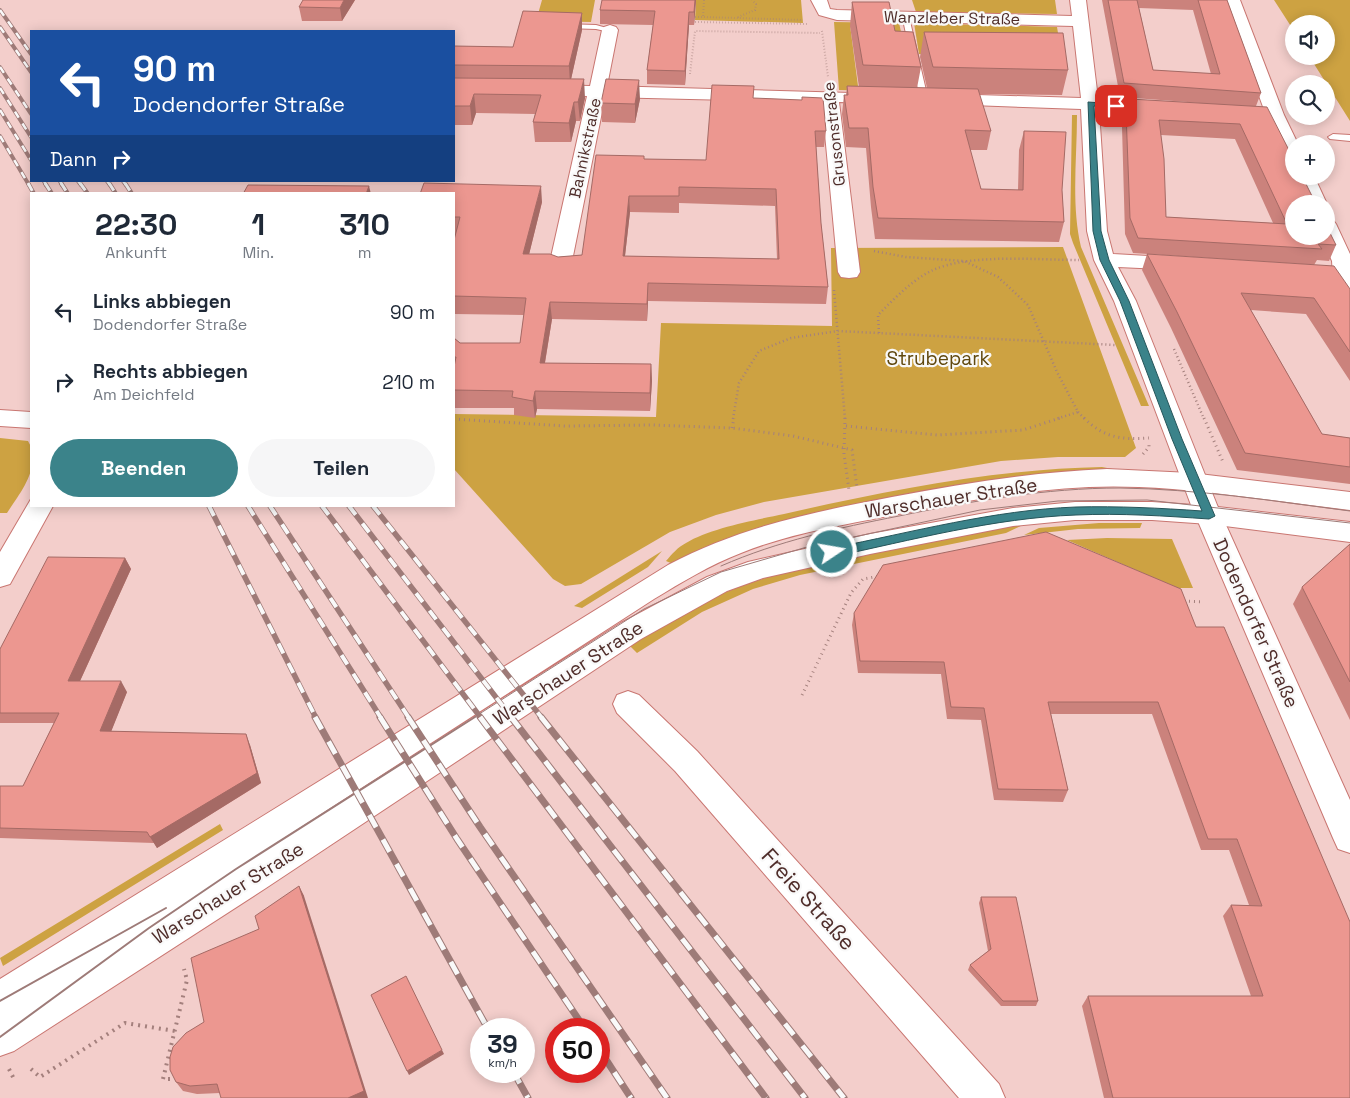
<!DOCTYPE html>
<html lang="de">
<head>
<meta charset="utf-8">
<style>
  :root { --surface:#fff; --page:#f6f6f7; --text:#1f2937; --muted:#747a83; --accent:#3b838a }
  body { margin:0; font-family:"Space Grotesk",sans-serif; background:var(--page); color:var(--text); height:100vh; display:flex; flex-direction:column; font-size:19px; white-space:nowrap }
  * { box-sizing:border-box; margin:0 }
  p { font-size:16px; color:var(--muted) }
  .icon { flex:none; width:28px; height:28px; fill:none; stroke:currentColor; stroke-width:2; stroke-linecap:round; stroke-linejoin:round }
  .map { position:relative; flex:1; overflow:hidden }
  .details { position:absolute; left:30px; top:192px; width:425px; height:315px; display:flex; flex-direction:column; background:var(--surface); border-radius:0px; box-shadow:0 2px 12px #0003 }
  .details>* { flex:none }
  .hud { position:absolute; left:30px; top:30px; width:425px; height:152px; border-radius:0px; box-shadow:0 2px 12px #0003; background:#1a4fa0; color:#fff; overflow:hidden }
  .controls { position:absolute; left:1285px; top:15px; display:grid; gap:10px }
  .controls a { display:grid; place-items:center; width:50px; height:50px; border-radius:50%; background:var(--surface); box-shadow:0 2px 12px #0003; font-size:25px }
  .speed { position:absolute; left:470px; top:1018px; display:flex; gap:10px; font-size:25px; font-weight:700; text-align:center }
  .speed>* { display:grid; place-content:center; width:65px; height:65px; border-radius:50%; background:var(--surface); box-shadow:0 2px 12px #0003; line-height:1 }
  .speed small { font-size:12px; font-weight:400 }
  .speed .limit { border:8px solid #d22; background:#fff; color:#111 }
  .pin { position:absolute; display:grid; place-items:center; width:42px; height:42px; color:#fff; margin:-21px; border-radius:10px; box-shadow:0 2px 8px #0006 }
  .me { position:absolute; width:55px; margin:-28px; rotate:78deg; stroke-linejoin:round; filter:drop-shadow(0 0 4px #0008) }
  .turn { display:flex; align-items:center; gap:18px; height:105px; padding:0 20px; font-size:22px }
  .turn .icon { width:65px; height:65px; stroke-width:2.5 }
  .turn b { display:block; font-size:35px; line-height:42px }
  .then { display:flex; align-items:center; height:48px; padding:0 20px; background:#0003; gap:10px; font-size:19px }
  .eta { display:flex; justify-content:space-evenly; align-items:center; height:85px; text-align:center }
  .eta b { font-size:30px; font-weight:600; line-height:35px }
  .button { display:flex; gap:10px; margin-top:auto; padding:10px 20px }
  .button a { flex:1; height:58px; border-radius:30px; background:var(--accent); color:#fff; font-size:20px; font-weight:600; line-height:58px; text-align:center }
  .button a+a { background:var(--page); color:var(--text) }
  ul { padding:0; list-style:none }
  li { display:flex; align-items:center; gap:15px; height:70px; padding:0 20px }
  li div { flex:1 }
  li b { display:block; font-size:19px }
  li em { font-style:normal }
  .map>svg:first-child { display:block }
</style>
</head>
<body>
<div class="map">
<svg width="1350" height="1098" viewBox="0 0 1350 1098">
  <rect width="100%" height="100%" fill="#f3cecb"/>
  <path fill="#cda242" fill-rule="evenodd" d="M542,0h53l-4,22 -55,-1z
    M696,0h105l2,23 -108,-3z
    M912,0h143l2,14 -141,-2z
    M1274,0h76v121l-41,-65h17v-32h-32v7z
    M834,22l65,1 16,69 -76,-2zM850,25l16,62 -8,-1z
    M914,23l143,4 5,30 -143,-3z
    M1072,115h5c0,44 -6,89 4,132l68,159h-8l-68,-163 -3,-9z
    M1063,247l73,201 -11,9h-67l-57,4 -237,41 -48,13 -46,17 -89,52 -16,2 -12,-7 -99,-110v-55l202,3 5,-94 171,3 -1,-78z
    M0,438l28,3c15,24 -8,52 -21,72h-7z
    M1102,467l21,4 -84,4 -366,89 -7,-3c6,-7 12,-14 20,-18 24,-15 70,-23 98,-29 105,-24 211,-45 318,-47z
    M1099,523h43l-2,5 -62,1 -54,6 15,-7z
    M1025,524l-19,9 -206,42 -47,14 -51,23 -65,41 -9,-9 78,-44 43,-17 43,-13 207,-43z
    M1107,538l65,1 21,49h-16l-110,-48z
    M662,551l-14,16 -66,41 -8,-2z
    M220,824l3,6 -220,136 -3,-8z"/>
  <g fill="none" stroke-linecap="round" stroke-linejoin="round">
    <defs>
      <path id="lane" d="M902,15l7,2 19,82 -1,2 -7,-2z
        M562,24l34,1 18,5 -4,2 -14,-3 -31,-1h-3z
        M1333,134l17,1v6l-20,-2 -2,-2z"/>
      <path id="street" d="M811,0h16l3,9 7,1 235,6 -2,-16h16l12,99 68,5 6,1 3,4 -3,4 -6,1 -67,-4 8,121 6,23 70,4 7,2 4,4 -4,4 -7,2 -65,-3 18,34 81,204 133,295v53l-12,-4 -5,-11 -142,-333 -77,-204 -20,-41 -7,-29 -6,-122 -137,-5 -6,-1 -3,-4 3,-4 6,-1 137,4 -8,-72 -236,-6 -18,-5z
        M1224,0h16l44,115 14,29h-4v16l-7,-2 -2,-4 -19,-39z
        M610,25l6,2 2,3 -11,56 280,8 3,4 -3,4 -6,1 -42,-1 21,170 -3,5 -8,1 -8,-1 -3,-5 -16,-170 -217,-5 -34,169 -4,4 -7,2 -7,-2 -4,-4 38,-170 -40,-1 -6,-1 -3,-4 3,-4 6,-1 43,1 12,-56 2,-3z
        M1295,176h19l13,28 -1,1 -19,-1z
        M1326,218l7,2 3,4 14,30v36l-8,-1 -9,-14 -1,-14 -11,-25h5z
        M0,410l31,2v16l-31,-2z
        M31,499v7h22l-43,78 -10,3v-35z
        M628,691l11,4 58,56 302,333 6,14h-46l-284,-327 -58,-58 -4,-9 4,-9z"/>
      <path id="secondary" d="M1107,469l84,4 159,19v18c-70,-8 -140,-20 -211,-23 -85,-4 -169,13 -251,29 -50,10 -100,18 -147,37 -31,12 -59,29 -87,46l-423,273 390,-249 86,-46 41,-15 122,-28 143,-26 62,-6h77l57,4 141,16v20l-141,-18 -57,-4h-77l-62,6 -143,28 -107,24 -36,13 -86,48 -375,249 -252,163 -14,5v-77l668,-414c72,-38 145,-53 224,-68 71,-14 142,-25 215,-28z"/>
    </defs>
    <use href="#lane" stroke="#c97671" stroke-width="2"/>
    <use href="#street" stroke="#c97671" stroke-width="2"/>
    <use href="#secondary" stroke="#c97671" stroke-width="2"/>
    <path stroke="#a4807d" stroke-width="2" stroke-dasharray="0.5 2.5" stroke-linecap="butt" d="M704,0l-1,17 100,3
      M695,17h8
      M738,17l17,-7 1,-6 -4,-4
      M695,22l112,2
      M822,31l6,46
      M690,74l5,-43 125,2"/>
    <path stroke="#a4807d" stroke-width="2.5" stroke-dasharray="1 3" stroke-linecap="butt" d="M874,251l32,6 58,4 34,16 30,28 29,67 21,40 -22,7
      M834,290l11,129
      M879,333l-1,-18c16,-16 33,-34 53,-44 37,-18 106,-11 148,-11
      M1174,349l30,70
      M1078,412l7,7
      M733,419l6,-36 20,-32 32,-13 47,-7 277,14"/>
    <path stroke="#a4807d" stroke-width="3" stroke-dasharray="1 4" stroke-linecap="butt" d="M845,418l-1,36 5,36
      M1084,418c20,20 38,22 65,20
      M1204,418l19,44
      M454,419l111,7 88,-1 79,3 61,8 59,14 5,38
      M846,426l91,9 86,-5 37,-12
      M732,428l2,-10
      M1143,454l6,-7v-5
      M1184,601l19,1
      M802,695l49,-102 12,-14 17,-3"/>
    <path stroke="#a4807d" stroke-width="4" stroke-dasharray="2 5" stroke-linecap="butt" d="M9,1069l5,10
      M31,1069l9,8 85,-54 50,8
      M177,1079h-14l24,-99 -3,-11"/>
    <use href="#lane" fill="#fff" fill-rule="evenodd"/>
    <use href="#street" fill="#fff" fill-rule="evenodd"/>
    <use href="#secondary" fill="#fff" fill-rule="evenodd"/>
    <path stroke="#9e7b78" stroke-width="1" d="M721,566c57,-25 117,-38 178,-50 73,-15 147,-28 221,-28 77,1 154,13 230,23
      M473,718l171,-109 77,-37 86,-25 173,-37 78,-9 89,-1 203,23"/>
    <path stroke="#9e7b78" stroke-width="2" d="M0,1001l166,-93
      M0,1037l149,-109 87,-59 239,-152"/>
    <defs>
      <path id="rail-far3" d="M0,10l31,44
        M0,27l31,45
        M0,67l31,47
        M0,88l31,49
        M0,110l31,50
        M0,136l29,49
        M44,181l2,4
        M60,181l2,4
        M78,181l3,4
        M107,181l3,4
        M123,181l3,4"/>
      <path id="rail-far2" d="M28,183l6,11
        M45,183l7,11
        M61,183l7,11
        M80,183l8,11
        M109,183l7,11
        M125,183l7,11"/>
      <path id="rail-far1" d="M209,506l107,212
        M248,506l133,212
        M270,506l139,212
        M322,506l159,212
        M349,506l163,212
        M373,506l169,212"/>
      <path id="rail" d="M315,717l173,312
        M380,717l77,122 128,190
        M408,717l72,110 187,271
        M480,717l286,381
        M511,717l294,381
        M541,717l303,381
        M599,1049l32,49
        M513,1071l15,27"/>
    </defs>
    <use href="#rail-far3" stroke="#9e7b78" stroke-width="4"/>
    <use href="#rail-far2" stroke="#9e7b78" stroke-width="4.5"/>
    <use href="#rail-far1" stroke="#9e7b78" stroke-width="5.5"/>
    <use href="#rail" stroke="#9e7b78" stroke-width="7"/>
    <use href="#rail-far3" stroke="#f9f9f9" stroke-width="2.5" stroke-dasharray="7" stroke-linecap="butt"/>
    <use href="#rail-far2" stroke="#f9f9f9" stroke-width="3" stroke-dasharray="9" stroke-linecap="butt"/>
    <use href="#rail-far1" stroke="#f9f9f9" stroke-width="4" stroke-dasharray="11" stroke-linecap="butt"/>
    <use href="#rail" stroke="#f9f9f9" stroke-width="5" stroke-dasharray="14" stroke-linecap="butt"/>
  </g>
  <path fill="#cb827c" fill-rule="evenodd" d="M355,0l-13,21h-40l-3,-14z
    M696,0l-2,25h-5l-4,60 -38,-1v-14l6,-45 -53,-1v-14z
    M1102,0h125l34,93 -5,13 80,139 -7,16 -12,-1 -3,5 -181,-12 -8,-19 -3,-107 8,-28 71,4 -81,-6zM1139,8l54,2 18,64 -58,-4zM1161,135l74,4 38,84 -107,-6z
    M852,2l69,65 -4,21h10l-7,-31 4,-25 144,38 -6,25 -83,-1 12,37 -4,19h-17l11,39 37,1 1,-40 5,-19 38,59 2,32 -5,20 -184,-3 -4,-32 -5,-59 -20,-1 -4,-33 2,-19h2l1,-9 12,1 -9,-61z
    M582,13v17l-11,49 14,19 -5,23h-4l-5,21h-36l-2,-20 2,-8 -59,-1 -4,12h-18v-79l59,1z
    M753,98l73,33 -2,16h-8l5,76 7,64 -2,17 -178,-3 -1,20 -95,-2 -7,44 106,1 1,17 -2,30 -113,-2 -2,9 -21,-3v-7h-60v-70l6,5h60l4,-28 -70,-1v-74l1,-6h-1v-40l88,8 -13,52 29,3 24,-2 62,-96 62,1zM679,203l96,3 2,53 -152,-3 5,-44 49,1z
    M640,99l-5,24 -33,-1 -1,-19z
    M1147,254l203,35v92l-44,-67 -55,-4 71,124 28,4v46l-113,-14 -66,-142 -29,-58z
    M1350,544v176l-57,-116 9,-17z
    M125,558l6,11 -51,112 47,11 -16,39 139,14 11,38 -104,65 -3,-5 -154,-5v-52h23l31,-63h-54v-74z
    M1181,589l169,509h-246l-22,-92 6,-10h163l-28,-80 8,-11h18l-20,-55h-28l-49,-136h-101l17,76 -5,12 -69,-2 -13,-80 -34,-1 -6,-45 -83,-1 -6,-48 2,-12z
    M299,886l5,10 -84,197 -23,1 -14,-3 -7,-9 83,-153z
    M981,897l57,104 -2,5h-35l-33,-36 2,-5 18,-14 -9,-48z"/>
  <path fill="#a56a65" d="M344,0h11l-13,21 -2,-13z
    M695,0h1l-2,25v-13z
    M689,12v13l-4,60v-14z
    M582,13v17l-12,54 -1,-18z
    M584,79l1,19 -5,23 -2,-19z
    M639,80l1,19 -5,24v-19z
    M474,94l2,19 -4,12 -2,-19z
    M574,102l2,19 -5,21 -2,-19z
    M369,186l2,8h-5z
    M541,186l1,16 -17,69 -2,-17z
    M629,196l1,16 -7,61v-17z
    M648,283v18l-1,20v-17z
    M550,302l2,17 -10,61 -2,-17z
    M651,364l1,17 -2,30v-18z
    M535,391l2,18 -2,9 -2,-17z
    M125,558l6,11 -56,123 -7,-11z
    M121,681l6,11 -20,50 -7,-11z
    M246,734l4,11 11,38 -104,65 -7,-11z
    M299,886l5,10 64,202h-20z
    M442,1050l2,4 -35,21 -2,-4z"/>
  <path fill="#ec9790" stroke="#a56a65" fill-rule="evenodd" d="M303,0h41l-4,8 -41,-1z
    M602,0h93l-1,12h-5l-4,59 -38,-1 8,-59 -55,-1z
    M1108,0h29l16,70 67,4 -22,-74h29l34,93 -137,-10z
    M852,2h37l6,29 18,1 8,35 -58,-2z
    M523,11l59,2 -13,53 -115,-1v-19l59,1z
    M924,32l139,1 5,37 -135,-3z
    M454,78l130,1 -6,23h-4l-5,21 -36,-1 8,-27 -67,-1 -4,12h-16z
    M606,79l33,1 -4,24 -34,-1z
    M712,85l42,1 -1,12 49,2v-3l21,1 3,33h-11l6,92 7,64 -180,-4 -1,21 -97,-2 -10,61 111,1 -1,29 -115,-2 -2,10 -21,-4 1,-6 -59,-1v-23l2,-10h-2v-19l6,5h60l6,-45 -72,-2v-56l6,-23h-6v-23h-34l4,-11 117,3 -18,68h27l8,3 24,-2 14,-100 48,1v3l62,1zM679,187l97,2 3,70 -156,-3 6,-60h50z
    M847,86l131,3 13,42 -26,-1 16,59 42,1 1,-59 42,1 -4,58 2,32 -186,-4 -5,-31 -5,-59h-19l-5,-33h4z
    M1130,99l137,8 27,53v16h8l14,28h-22v32h32v-11l10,20 -18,-1 4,5 -184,-11 -8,-20 -4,-106zM1159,120l81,4 47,100 -121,-7 -2,-58z
    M248,185l121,1 -3,8h-123z
    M1147,254l187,12 16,23v63l-36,-54 -73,-5 81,141 28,4v29l-105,-14 -68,-141z
    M1046,532l135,57 15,38h28l126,295v176h-237l-25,-102h175l-32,-91 31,1 -25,-67h-29l-50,-137h-110l20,88 -70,-1 -14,-81 -33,-1 -7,-45 -84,-1 -6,-48 29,-48z
    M1350,544v138l-48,-95z
    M48,557l77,1 -57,123h53l-21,50 146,3 11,39 -107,64 -3,-5 -147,-4v-42h23l36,-73h-59v-64z
    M299,886l65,205 -16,7h-127l-4,-14 -27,2 -14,-4 -6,-12v-13l3,-10 13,-14 18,-11 -13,-64 68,-29 -4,-13z
    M981,897h35l22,104h-35l-33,-36 21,-16z
    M406,976l36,74 -35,21 -36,-76z"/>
  <path fill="#3b838a" stroke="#26555a" d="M1088,102l28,2 3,2 -3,2 -22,-2 7,125 8,29 20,41 53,138 33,77 -6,3c-44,-3 -88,-6 -133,-4 -82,3 -164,25 -244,42l-4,-2 -1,-3 5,-4c81,-16 162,-38 244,-41 42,-1 84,1 126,4l-30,-72 -52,-138 -20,-41 -7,-29z"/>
  <g text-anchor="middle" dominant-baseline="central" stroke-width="4.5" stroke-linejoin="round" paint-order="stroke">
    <g font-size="16" fill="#4f2d2a" stroke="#f9f9f9">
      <text transform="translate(952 18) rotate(1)">Wanzleber Straße</text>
      <text transform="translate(834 134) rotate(-96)">Grusonstraße</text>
      <text transform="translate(585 148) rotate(-78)">Bahnikstraße</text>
    </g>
    <g font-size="19" fill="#60480e" stroke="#f9f9f9">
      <text x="938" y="358">Strubepark</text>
    </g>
    <g font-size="19" fill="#4f2d2a" stroke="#f9f9f9">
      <text transform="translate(951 498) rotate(-9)">Warschauer Straße</text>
      <text transform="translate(1256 623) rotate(66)">Dodendorfer Straße</text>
      <text transform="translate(568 673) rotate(-33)">Warschauer Straße</text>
      <text transform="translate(228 893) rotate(-32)">Warschauer Straße</text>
    </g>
    <g font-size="22" fill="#4f2d2a" stroke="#f9f9f9">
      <text transform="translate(809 899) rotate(48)">Freie Straße</text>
    </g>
  </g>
</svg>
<div class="controls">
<a><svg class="icon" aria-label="sound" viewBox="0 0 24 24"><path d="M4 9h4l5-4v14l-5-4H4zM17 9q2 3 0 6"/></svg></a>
<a><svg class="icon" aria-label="search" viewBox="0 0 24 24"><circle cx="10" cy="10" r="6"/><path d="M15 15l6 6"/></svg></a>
<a>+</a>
<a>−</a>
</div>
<div class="speed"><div>39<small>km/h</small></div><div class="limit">50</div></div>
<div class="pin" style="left:1116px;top:106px;background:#d93025"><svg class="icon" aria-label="arrive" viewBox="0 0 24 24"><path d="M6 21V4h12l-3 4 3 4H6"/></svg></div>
<svg class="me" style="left:832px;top:552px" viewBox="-20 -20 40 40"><circle r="17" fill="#3b838a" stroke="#fff" stroke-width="3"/><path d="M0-11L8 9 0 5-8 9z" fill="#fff"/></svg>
<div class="hud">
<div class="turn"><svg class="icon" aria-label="left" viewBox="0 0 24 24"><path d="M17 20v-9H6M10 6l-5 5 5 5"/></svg><div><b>90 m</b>Dodendorfer Straße</div></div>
<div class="then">Dann<svg class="icon" aria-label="right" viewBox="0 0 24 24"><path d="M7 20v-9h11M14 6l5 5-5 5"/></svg></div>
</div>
<section class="details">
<div class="eta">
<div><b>22:30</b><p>Ankunft</p></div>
<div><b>1</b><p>Min.</p></div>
<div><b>310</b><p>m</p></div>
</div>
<ul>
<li><svg class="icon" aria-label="left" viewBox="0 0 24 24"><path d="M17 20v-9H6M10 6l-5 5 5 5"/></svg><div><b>Links abbiegen</b><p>Dodendorfer Straße</p></div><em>90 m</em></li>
<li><svg class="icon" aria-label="right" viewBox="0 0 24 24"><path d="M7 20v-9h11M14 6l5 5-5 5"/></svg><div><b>Rechts abbiegen</b><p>Am Deichfeld</p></div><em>210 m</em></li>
</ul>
<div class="button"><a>Beenden</a><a>Teilen</a></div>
</section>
</div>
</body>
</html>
